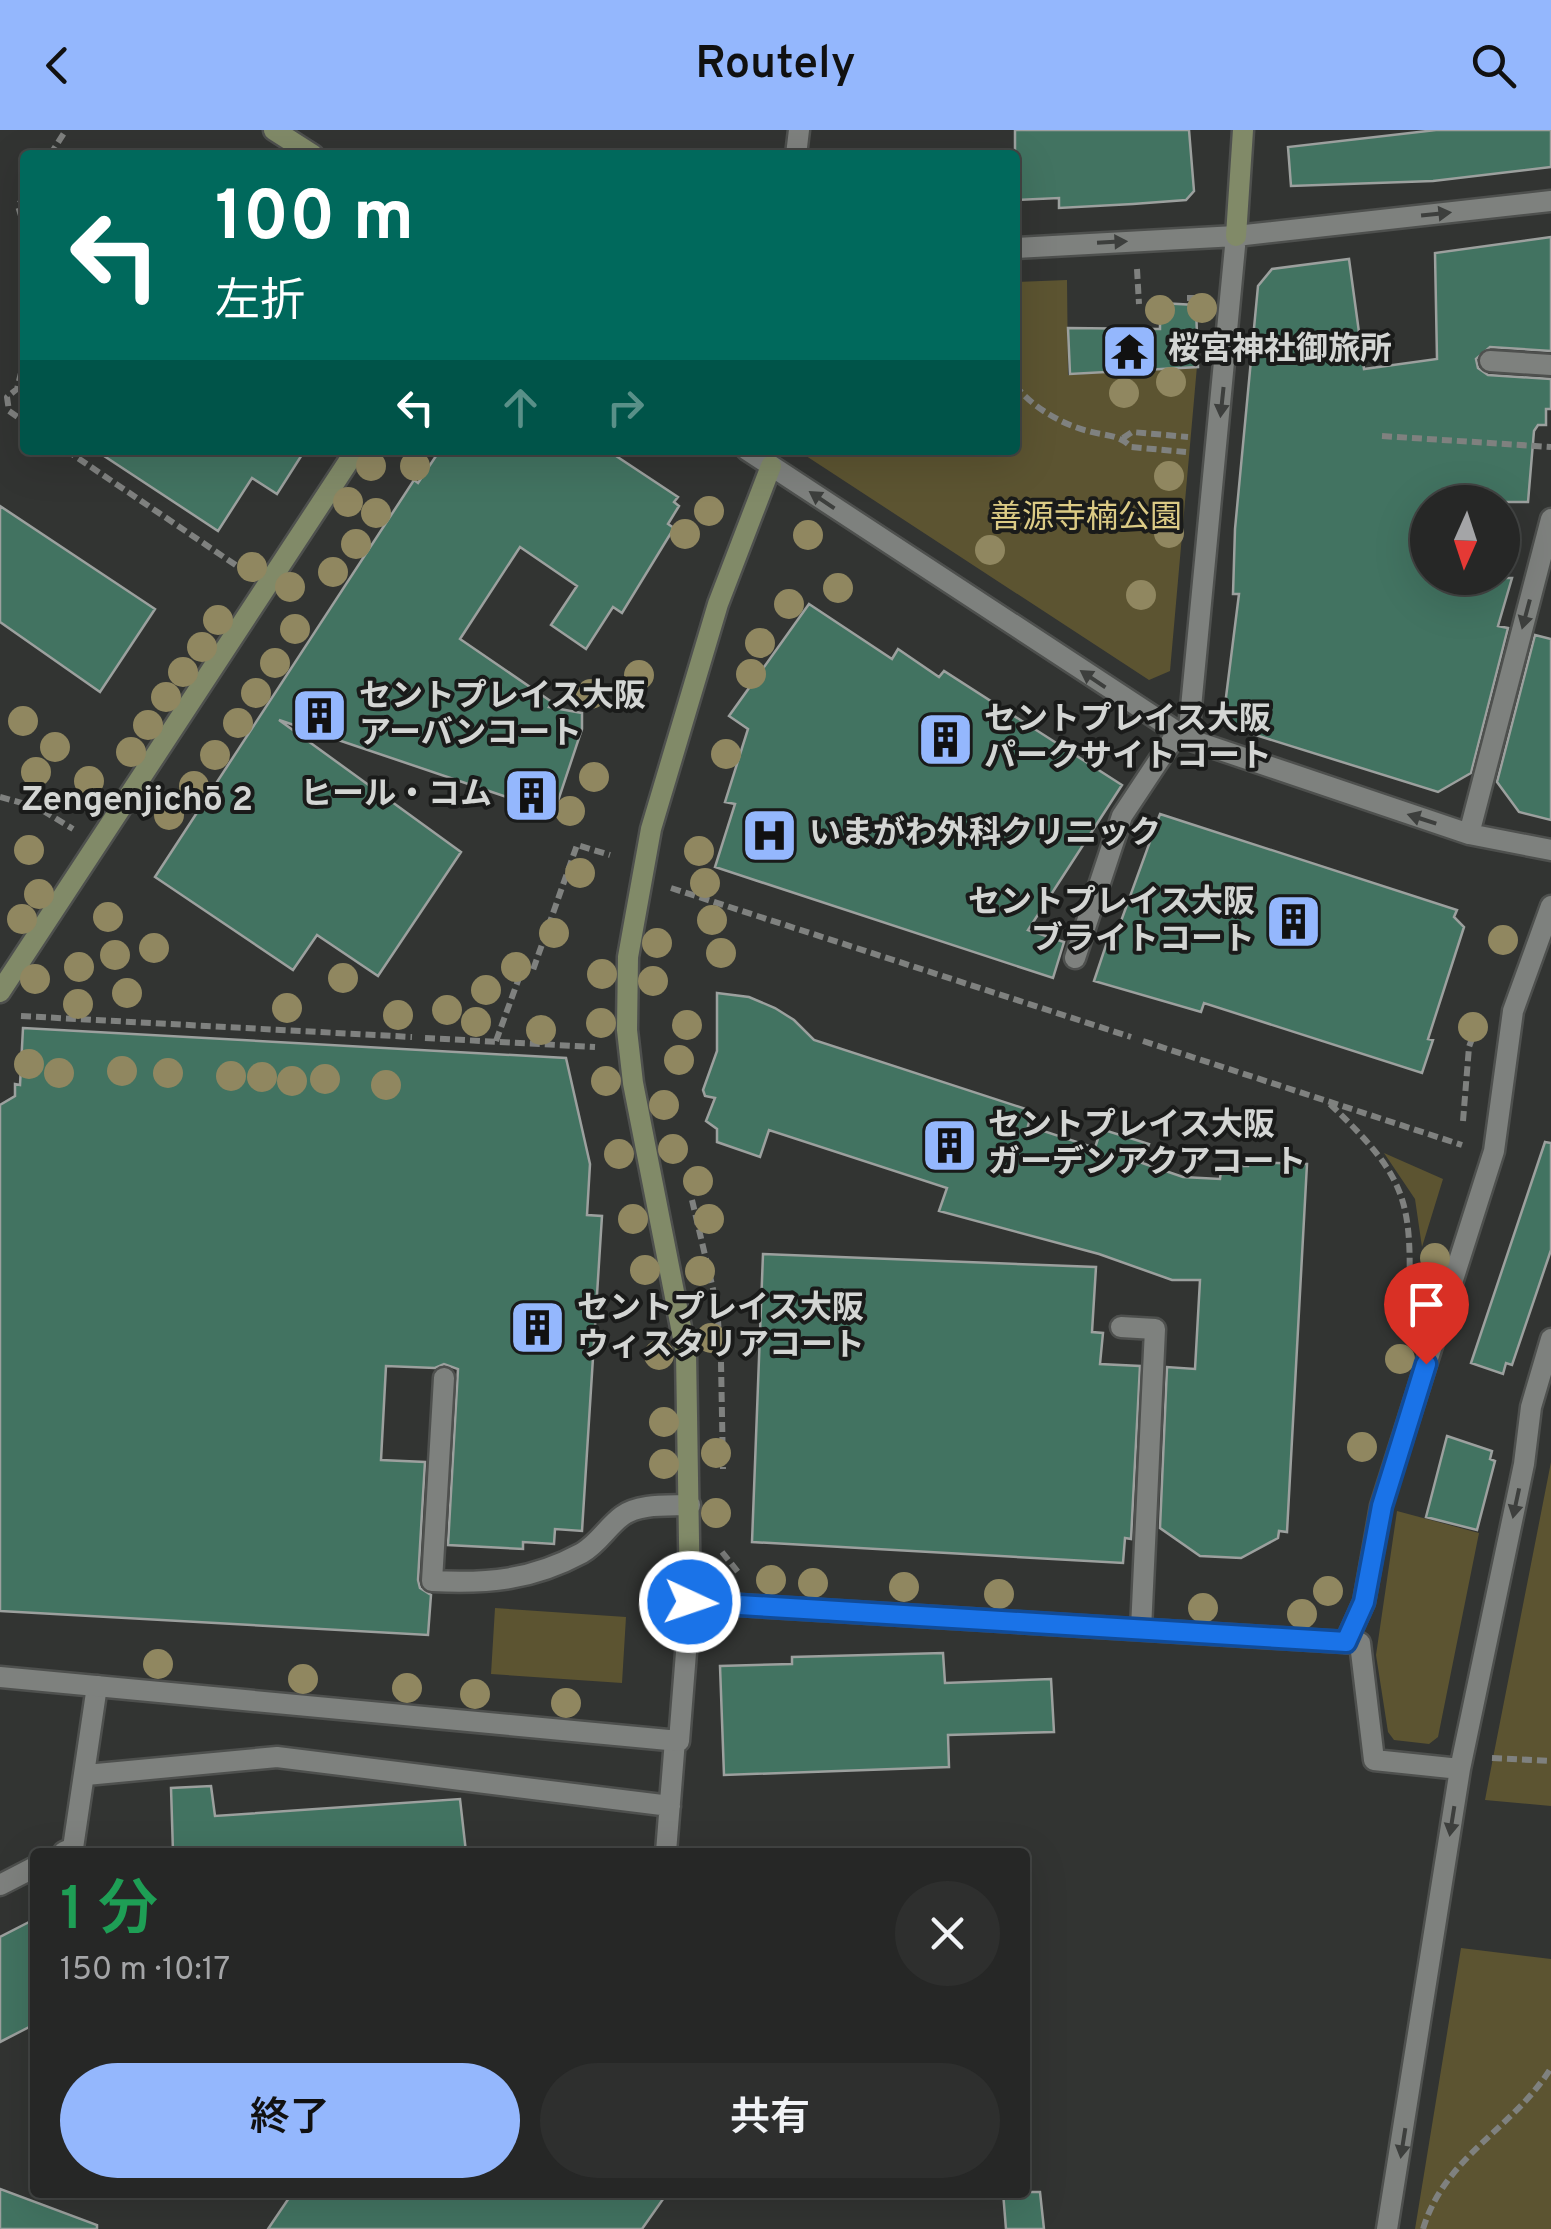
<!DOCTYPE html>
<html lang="ja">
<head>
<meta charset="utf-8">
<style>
  :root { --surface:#262726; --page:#2e2f2e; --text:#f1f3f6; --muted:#a4a5a7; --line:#424443; --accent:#94b7fd }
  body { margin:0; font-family:Overpass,"Noto Sans JP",sans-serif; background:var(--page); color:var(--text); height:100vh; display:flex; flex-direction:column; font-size:38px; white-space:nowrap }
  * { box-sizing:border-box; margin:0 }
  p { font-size:32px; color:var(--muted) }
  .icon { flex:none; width:55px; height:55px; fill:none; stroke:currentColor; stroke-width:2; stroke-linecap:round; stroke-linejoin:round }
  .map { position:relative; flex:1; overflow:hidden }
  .panel { position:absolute; left:30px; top:1718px; width:1000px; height:350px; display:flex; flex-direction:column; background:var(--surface); border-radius:10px; box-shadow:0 10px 40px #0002,0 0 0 2px var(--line) }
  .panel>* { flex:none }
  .banner { position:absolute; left:20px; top:20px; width:1000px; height:305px; border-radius:10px; box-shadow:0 10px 40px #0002,0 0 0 2px var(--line); background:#00695c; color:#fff; overflow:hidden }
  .needle { width:65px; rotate:183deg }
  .fabs { position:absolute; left:1410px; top:355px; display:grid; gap:20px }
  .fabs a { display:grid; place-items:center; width:110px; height:110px; border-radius:50%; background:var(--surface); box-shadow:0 10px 40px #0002,0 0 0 2px var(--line); font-size:50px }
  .pin { position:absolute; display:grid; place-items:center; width:85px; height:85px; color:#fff; margin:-102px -42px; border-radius:50% 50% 50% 0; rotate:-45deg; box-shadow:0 0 10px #0007 }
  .pin .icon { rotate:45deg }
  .me { position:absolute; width:110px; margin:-55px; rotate:93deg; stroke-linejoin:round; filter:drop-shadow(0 0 8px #0008) }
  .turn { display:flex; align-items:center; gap:35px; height:210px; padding:0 30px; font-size:45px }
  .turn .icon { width:130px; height:130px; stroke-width:2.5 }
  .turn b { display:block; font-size:70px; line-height:85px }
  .lanes { display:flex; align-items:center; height:95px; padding:0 30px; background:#0003; justify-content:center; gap:50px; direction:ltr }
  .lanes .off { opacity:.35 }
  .round { display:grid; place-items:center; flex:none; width:105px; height:105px; border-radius:52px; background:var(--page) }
  .overview { display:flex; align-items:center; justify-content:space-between; height:170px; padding:0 30px }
  h1 { font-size:60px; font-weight:600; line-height:75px; color:#1e9e55 }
  .cta { display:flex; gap:20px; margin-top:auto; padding:20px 30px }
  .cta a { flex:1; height:115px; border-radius:60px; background:var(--accent); color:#111; font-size:40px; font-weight:600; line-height:115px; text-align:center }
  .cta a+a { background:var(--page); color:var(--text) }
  header { display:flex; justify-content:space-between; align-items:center; height:130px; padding:0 30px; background:var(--accent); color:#111; font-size:45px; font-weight:600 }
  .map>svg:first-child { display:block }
</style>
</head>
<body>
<header><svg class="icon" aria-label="back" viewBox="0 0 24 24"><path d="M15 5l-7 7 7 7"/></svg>Routely<svg class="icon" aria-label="search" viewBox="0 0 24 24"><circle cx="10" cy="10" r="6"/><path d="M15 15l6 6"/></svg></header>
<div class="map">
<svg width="1551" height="2099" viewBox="0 0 1551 2099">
  <rect width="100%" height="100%" fill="#323432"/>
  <path fill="#5c5431" d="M1067,150l1,95 129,-9 -27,305 -21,9 -352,-230h218v-168z
    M1384,1023l59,26 -21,68 -7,-48z
    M1551,1332v344l-66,-6 8,-42z
    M1397,1381l82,22 -41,204 -9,7 -35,-4 -6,-8 -12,-77z
    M495,1478l131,9 -4,66 -131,-9z
    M1461,1818l90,11v270h-136z"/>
  <path fill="#427361" stroke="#9ca09e" stroke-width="2.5" d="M1015,0h174l5,61 -8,9 -53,4 -74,4v-10l-44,2z
    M1436,0h115v37l-118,14 -142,5 -3,-39z
    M1551,107v114l-61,-4 -14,12 2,9 10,7 63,4v30h-5v16h-8l-4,6 -6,71h-100v76h84l-14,48 10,2 -37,145 -33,19 -208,-65 -7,-6 16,-127h-6l2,-65 23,-243 14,-17 77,-10 15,110 73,-10 -2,-106z
    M1160,173l36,2 2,62 -128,7 -2,-46 92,1z
    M95,320h210l-28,44 -25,-16 -34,53z
    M440,320h167l71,47 -4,5 5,4 -11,18 6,4 -52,85 -9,-6 -27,42 -35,-24 26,-39 -57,-39 -60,92 92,63 -3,5 33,6v16l-28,84 -275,-93 182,132 -83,124 -61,-41 -24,35 -138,-93 259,-397 4,3z
    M0,376l155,103 -55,83 -100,-70z
    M809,474l83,55 6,-10 41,28 5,-6 178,114 -94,145 36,12 -11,36 -338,-111 20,-63 -10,-2 23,-73 -19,-13z
    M1535,505l16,4v181l-32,-8 -22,-30z
    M1160,684l297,96 -3,7 10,10 -36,112 5,1 -11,33 -218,-70 -3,9 -107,-31 16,-48 6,2z
    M717,863l32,4 26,11 19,12 20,20 218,71 -4,15 67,22 6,-19 48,15 -7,19 41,14 37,2 1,-8 18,2 1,-7h8v-4l59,2 -20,368 -8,-1 -1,7 -37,20 -41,-2 -40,-28 7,-161 28,2 5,-89h-28l-73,-26 -160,-43 8,-23 -178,-58 -9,27 -43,-15v-13l-11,-8 9,-23 -10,-2 -2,-6 14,-39z
    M23,898l543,30 24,106 -3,51 15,1 -20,315 -27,-2 -1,15 -31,-2v7l-75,-4 10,-176 -14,-5 -9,4 -49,-2 -5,94 44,2 -7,118 2,8 11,7 -3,40 -428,-24v-506l15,-9v-12l5,1z
    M1545,1012l6,1v107l-39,115 -6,-2 -3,11 -32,-11z
    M763,1124l333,13 -4,65 11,1 -3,31 40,2 -9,173 -6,-1 -2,25 -371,-21z
    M1447,1306l45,15 -2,8 5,2 -18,69 -51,-13z
    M943,1523l2,30 106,-4 3,53 -106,3 1,32 -225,8 -4,-109 72,-2v-7z
    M211,1656l4,30 245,-17 6,53h-293l-2,-64z
    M35,1789v105l-35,18v-105z
    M0,2059l97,36v4h-97z
    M293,2062h375l-26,37h-374z
    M1003,2062h37l4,37h-38z"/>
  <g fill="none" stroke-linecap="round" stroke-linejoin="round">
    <defs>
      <path id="lane" d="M1075,828l47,-142 55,-83
        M1121,1197l34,2 -14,300
        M444,1248l-12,203c56,3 100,-1 150,-28 17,-10 25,-26 40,-37 17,-13 47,-10 68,-11
        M1346,1512l18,-40 17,-96 113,-355 19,-140 38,-105
        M86,1645l191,-18 393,49
        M64,1722l9,-4 24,-162
        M666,1722l9,-112
        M0,1755l35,-18"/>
      <path id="street" d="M796,25l3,-25
        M1015,118l221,-12 315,-35
        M1490,231l61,4
        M747,320l441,289 281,95 82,16
        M1188,609l48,-503
        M1469,704l82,-315
        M0,1547l679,64 11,-139 670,41 14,117 86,9
        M1387,2099l73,-460 64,-305 7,-57 20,-68"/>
      <path id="secondary" d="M274,0l39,25
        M1236,106l7,-106
        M0,862l356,-542
        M690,1472l-4,-249 -53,-270 -6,-53 1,-73 23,-128 67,-225 53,-138"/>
    </defs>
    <use href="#lane" stroke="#4e504e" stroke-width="25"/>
    <use href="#street" stroke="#4e504e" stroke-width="25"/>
    <use href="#secondary" stroke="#4e504e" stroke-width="25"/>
    <path stroke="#7f817f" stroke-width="6" stroke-dasharray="10 5" stroke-linecap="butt" d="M50,25l16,-25
      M25,65l-7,11 7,23
      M1137,139l2,35
      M1187,168h14
      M25,227l-8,32 -10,8 2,14 16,11
      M1015,255c17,22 46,39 73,46 16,5 31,3 43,16l55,5
      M1382,306l169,11
      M1123,308l9,-6 56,5
      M66,320l177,120
      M0,667l37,10 36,22
      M671,758l460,149
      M21,886l391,21
      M425,908l170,9
      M496,911l27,-74 10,3 44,-125 33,10
      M1143,911l319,104
      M1330,974c79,76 82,96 79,204
      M1463,991l6,-74 8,-22
      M692,1070l25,106 3,44
      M721,1232l2,107
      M722,1422l16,20
      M1492,1628l59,3
      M1423,2099c22,-73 90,-100 128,-161"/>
    <use href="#lane" stroke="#7e817e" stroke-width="20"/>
    <use href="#street" stroke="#7e817e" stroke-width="20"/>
    <use href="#secondary" stroke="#818a68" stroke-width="20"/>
  </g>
  <g fill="#908760">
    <circle cx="1202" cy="178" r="15"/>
    <circle cx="1160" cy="180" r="15"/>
    <circle cx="1171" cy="252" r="15"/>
    <circle cx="1124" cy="263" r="15"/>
    <circle cx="371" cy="336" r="15"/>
    <circle cx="415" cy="336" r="15"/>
    <circle cx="1169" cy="346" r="15"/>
    <circle cx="348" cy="372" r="15"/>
    <circle cx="709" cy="381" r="15"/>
    <circle cx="376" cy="383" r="15"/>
    <circle cx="1169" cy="403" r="15"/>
    <circle cx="685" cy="404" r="15"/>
    <circle cx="808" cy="405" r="15"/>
    <circle cx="356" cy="414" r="15"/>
    <circle cx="990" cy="420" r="15"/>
    <circle cx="252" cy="437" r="15"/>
    <circle cx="333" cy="442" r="15"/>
    <circle cx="290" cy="457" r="15"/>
    <circle cx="838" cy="458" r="15"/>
    <circle cx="1141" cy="465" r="15"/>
    <circle cx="789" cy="474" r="15"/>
    <circle cx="218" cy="490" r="15"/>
    <circle cx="295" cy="499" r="15"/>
    <circle cx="760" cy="513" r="15"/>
    <circle cx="202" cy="517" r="15"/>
    <circle cx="275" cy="533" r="15"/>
    <circle cx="183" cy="542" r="15"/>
    <circle cx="751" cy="544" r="15"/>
    <circle cx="639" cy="545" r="15"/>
    <circle cx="256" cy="563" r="15"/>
    <circle cx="591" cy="564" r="15"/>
    <circle cx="166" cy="567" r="15"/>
    <circle cx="23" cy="591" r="15"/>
    <circle cx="238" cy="593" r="15"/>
    <circle cx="148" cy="595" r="15"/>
    <circle cx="55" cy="617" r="15"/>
    <circle cx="131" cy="622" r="15"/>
    <circle cx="726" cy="624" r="15"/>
    <circle cx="215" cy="625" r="15"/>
    <circle cx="36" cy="642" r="15"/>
    <circle cx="594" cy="647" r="15"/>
    <circle cx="89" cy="651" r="15"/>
    <circle cx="194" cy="656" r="15"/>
    <circle cx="570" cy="681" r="15"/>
    <circle cx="169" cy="685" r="15"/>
    <circle cx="29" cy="720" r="15"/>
    <circle cx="699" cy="721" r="15"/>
    <circle cx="580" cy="743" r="15"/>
    <circle cx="705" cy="753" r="15"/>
    <circle cx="39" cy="764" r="15"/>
    <circle cx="108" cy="787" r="15"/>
    <circle cx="22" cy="789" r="15"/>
    <circle cx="712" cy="790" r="15"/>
    <circle cx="554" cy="803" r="15"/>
    <circle cx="1503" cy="810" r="15"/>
    <circle cx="657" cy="813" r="15"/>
    <circle cx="154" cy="818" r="15"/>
    <circle cx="721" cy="823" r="15"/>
    <circle cx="115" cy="825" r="15"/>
    <circle cx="79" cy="837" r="15"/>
    <circle cx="516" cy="837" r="15"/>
    <circle cx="602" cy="844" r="15"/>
    <circle cx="343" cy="848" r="15"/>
    <circle cx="35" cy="849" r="15"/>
    <circle cx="653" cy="851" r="15"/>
    <circle cx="486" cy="860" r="15"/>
    <circle cx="127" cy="863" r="15"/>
    <circle cx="78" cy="874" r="15"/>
    <circle cx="287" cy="878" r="15"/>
    <circle cx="447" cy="880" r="15"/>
    <circle cx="398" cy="885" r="15"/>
    <circle cx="476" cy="892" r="15"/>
    <circle cx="601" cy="893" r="15"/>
    <circle cx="687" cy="895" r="15"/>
    <circle cx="1473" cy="897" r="15"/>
    <circle cx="541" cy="900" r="15"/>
    <circle cx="679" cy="930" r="15"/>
    <circle cx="29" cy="934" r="15"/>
    <circle cx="122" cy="941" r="15"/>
    <circle cx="59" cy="943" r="15"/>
    <circle cx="168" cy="943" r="15"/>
    <circle cx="231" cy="946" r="15"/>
    <circle cx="262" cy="947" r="15"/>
    <circle cx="325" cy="949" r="15"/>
    <circle cx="292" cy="951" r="15"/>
    <circle cx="606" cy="951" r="15"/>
    <circle cx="386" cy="955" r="15"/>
    <circle cx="664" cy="975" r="15"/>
    <circle cx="673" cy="1019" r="15"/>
    <circle cx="619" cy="1024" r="15"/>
    <circle cx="698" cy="1051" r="15"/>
    <circle cx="633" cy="1089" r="15"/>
    <circle cx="709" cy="1089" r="15"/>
    <circle cx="1435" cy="1128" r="15"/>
    <circle cx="645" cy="1140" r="15"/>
    <circle cx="700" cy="1141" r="15"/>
    <circle cx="711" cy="1208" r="15"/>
    <circle cx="659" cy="1225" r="15"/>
    <circle cx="1400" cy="1229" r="15"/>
    <circle cx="664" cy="1292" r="15"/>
    <circle cx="1362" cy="1317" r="15"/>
    <circle cx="716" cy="1323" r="15"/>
    <circle cx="664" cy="1334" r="15"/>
    <circle cx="716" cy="1383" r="15"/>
    <circle cx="771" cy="1450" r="15"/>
    <circle cx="813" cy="1453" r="15"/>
    <circle cx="904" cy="1457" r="15"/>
    <circle cx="1328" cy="1461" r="15"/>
    <circle cx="999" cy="1464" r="15"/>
    <circle cx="1203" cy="1478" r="15"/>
    <circle cx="1302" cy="1484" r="15"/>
    <circle cx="158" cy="1534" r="15"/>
    <circle cx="303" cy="1549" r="15"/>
    <circle cx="407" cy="1558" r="15"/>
    <circle cx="475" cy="1564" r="15"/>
    <circle cx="566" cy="1573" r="15"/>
  </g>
  <defs><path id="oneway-solid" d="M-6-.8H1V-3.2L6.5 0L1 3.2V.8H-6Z" transform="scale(2.5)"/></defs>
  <g fill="#3d3f3d">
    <use href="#oneway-solid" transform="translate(1436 84) rotate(-6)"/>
    <use href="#oneway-solid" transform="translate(1112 112) rotate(-3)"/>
    <use href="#oneway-solid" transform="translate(1222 272) rotate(96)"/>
    <use href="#oneway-solid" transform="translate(822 370) rotate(-146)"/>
    <use href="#oneway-solid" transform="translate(1526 484) rotate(105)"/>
    <use href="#oneway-solid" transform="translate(1093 549) rotate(-146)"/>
    <use href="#oneway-solid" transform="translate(1422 689) rotate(-162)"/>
    <use href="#oneway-solid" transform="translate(1516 1373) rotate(102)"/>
    <use href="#oneway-solid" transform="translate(1452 1691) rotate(99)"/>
    <use href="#oneway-solid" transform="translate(1403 2013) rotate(99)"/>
  </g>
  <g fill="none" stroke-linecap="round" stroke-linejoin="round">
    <defs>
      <path id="route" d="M690,1472l656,40 18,-40 18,-96 44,-142"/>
    </defs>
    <use href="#route" stroke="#114b97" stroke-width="25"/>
    <use href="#route" stroke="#1a73e8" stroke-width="18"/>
  </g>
  <defs>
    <symbol id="temple-square" viewBox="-11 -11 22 22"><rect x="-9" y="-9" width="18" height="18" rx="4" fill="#94b7fd" stroke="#1a1b1a"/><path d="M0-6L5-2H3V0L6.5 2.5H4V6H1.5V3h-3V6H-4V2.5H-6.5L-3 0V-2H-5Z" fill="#111"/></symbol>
    <symbol id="building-square" viewBox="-11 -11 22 22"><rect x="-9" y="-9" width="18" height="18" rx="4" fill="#94b7fd" stroke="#1a1b1a"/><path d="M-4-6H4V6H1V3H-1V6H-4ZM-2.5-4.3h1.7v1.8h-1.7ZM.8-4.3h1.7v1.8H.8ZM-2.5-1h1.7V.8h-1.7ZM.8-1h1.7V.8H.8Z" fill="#111"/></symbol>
    <symbol id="hospital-square" viewBox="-11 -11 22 22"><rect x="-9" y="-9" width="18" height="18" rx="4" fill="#94b7fd" stroke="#1a1b1a"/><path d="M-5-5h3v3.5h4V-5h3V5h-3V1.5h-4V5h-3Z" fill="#111"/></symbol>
  </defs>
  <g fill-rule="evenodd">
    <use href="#temple-square" x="1098" y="190" width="63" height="63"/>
    <use href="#building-square" x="288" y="554" width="63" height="63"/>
    <use href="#building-square" x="914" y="578" width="63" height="63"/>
    <use href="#building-square" x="500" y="634" width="63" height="63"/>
    <use href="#hospital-square" x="738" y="674" width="63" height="63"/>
    <use href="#building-square" x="1262" y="760" width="63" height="63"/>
    <use href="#building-square" x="918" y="984" width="63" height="63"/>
    <use href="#building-square" x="506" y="1166" width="63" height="63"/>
  </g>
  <g text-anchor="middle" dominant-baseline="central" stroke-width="8" stroke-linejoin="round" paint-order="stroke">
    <g font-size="32" font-weight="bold" fill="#d3d5d3" stroke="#1a1b1a" text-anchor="start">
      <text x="1168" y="221">桜宮神社御旅所</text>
      <text x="359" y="568">セントプレイス大阪<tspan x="359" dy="37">アーバンコート</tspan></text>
      <text x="984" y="591">セントプレイス大阪<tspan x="984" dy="37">パークサイトコート</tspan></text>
      <text x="492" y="666" text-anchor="end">ヒール・コム</text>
      <text x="809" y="705">いまがわ外科クリニック</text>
      <text x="1255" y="774" text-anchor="end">セントプレイス大阪<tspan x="1255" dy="37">ブライトコート</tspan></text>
      <text x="988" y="997">セントプレイス大阪<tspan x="988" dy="37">ガーデンアクアコート</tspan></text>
      <text x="577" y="1180">セントプレイス大阪<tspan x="577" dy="37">ウィスタリアコート</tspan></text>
    </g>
    <g font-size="32" fill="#dccb85" stroke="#1a1b1a">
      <text x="1086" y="389">善源寺楠公園</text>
    </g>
    <g font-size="35" font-weight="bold" fill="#d3d5d3" stroke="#1a1b1a">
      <text x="137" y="671">Zengenjichō 2</text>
    </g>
  </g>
</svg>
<div class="fabs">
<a><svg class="needle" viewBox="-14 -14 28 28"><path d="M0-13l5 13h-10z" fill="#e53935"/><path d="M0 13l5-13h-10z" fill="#a4a5a7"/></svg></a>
</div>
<div class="pin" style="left:1426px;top:1234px;background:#d93025"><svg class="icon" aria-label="arrive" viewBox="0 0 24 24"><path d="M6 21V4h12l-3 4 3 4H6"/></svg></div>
<svg class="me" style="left:690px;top:1472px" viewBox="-20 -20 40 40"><circle r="17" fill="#1a73e8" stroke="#fff" stroke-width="3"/><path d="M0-11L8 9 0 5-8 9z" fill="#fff"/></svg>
<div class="banner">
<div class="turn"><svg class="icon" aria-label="left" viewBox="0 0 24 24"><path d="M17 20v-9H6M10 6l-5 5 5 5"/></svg><div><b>100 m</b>左折</div></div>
<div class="lanes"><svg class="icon" aria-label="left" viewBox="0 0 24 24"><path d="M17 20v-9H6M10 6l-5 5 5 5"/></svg><svg class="icon off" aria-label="ahead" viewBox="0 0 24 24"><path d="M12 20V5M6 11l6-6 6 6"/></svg><svg class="icon off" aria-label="right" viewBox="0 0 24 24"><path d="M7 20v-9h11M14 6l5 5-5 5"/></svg></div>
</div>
<section class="panel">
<div class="overview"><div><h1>1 分</h1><p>150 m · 10:17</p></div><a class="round"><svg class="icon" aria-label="close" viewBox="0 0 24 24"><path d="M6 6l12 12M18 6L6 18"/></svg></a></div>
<div class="cta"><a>終了</a><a>共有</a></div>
</section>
</div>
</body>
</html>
